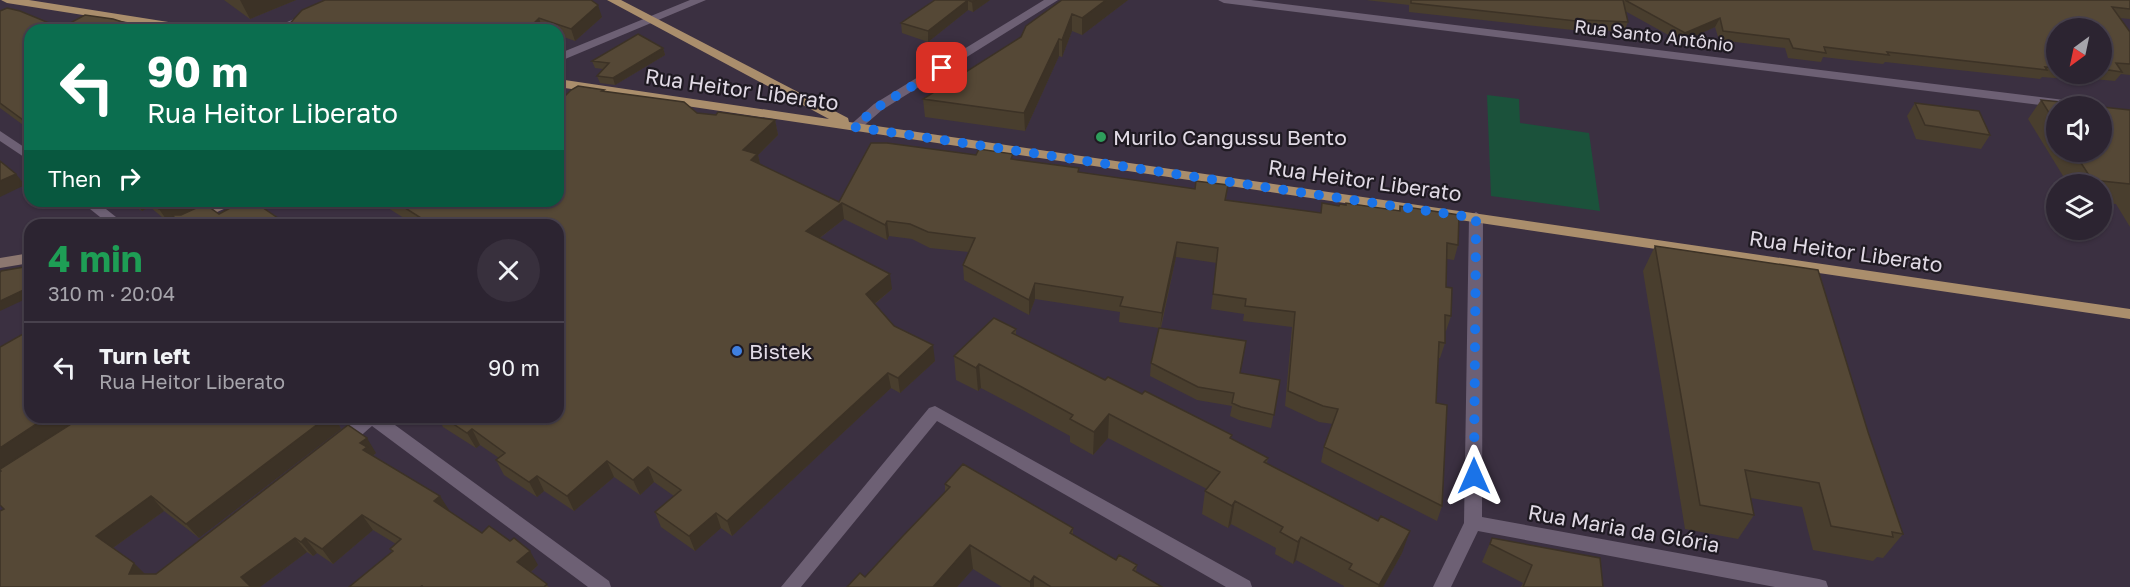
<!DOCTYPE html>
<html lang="en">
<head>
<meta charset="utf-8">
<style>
  :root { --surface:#2c2431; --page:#38303d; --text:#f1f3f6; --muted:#a6a4ab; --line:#48414d }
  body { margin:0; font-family:"Golos Text",sans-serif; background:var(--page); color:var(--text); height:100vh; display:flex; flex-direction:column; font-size:22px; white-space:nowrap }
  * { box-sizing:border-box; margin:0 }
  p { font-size:20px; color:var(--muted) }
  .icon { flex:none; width:33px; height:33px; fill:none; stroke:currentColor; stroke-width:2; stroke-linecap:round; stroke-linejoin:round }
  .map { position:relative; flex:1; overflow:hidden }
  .details { position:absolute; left:24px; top:219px; width:540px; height:204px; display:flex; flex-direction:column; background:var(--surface); border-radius:18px; box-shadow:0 2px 4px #0004,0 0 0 2px var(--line) }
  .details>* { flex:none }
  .top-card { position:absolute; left:24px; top:24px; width:540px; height:183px; border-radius:18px; box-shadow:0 2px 4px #0004,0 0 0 2px var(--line); background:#0b6e4f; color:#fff; overflow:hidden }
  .needle { width:39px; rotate:213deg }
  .buttons { position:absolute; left:2046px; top:18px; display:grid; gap:12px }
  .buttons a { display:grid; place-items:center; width:66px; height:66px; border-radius:50%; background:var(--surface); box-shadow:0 2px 4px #0004,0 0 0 2px var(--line); font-size:30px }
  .pin { position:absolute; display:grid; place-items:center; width:51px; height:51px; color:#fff; margin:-26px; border-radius:12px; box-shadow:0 3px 9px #0006 }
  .me { position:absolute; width:66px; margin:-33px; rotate:0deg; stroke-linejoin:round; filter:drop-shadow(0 0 4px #0008) }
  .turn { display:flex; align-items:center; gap:21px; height:126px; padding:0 24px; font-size:27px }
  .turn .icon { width:78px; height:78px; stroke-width:2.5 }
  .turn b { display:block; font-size:42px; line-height:51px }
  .then { display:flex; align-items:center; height:57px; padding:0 24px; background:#0003; gap:12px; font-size:22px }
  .round { display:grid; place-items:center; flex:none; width:63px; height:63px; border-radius:32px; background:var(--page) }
  .headline { display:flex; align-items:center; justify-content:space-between; height:102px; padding:0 24px }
  h1 { font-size:36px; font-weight:700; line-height:45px; color:#1e9e55 }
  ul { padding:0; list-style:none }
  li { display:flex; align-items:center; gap:18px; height:90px; padding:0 24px; border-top:2px solid var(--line) }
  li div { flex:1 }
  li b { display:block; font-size:22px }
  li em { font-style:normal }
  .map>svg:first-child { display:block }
</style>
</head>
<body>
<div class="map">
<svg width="2130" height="587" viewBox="0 0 2130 587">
  <rect width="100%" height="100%" fill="#3b3041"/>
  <path fill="#1b523b" d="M1487,95l32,4 1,24 69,10 11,78 -109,-15z"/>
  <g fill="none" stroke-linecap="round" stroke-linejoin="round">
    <path fill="#6d6074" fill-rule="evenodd" d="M1044,0h14l-176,110 -23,20h-10l-1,-3 26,-23z
      M1218,0h33l829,102 6,4 -30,1 -832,-104z
      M0,131l30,20v10l-30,-20z
      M80,201h16l30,24h-16z
      M1476,212l7,5 -1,300 337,62 7,2 2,6h-53l-297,-56 -27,56h-18l31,-64 5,-306z
      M935,406l315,175 2,6h-26l-289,-166 -136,166h-20l148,-179z
      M360,417h24l225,164 2,6h-23l-216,-161c-10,8 -25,26 -39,22l-2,-5 2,-5z"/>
    <path fill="#6d6074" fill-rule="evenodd" d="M337,0h16l-68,30h-16z
      M690,0h16l-148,62v-8z"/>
    <path fill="#8c7770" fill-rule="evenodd" d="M218,201h19l-2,3 -47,21h-19l2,-3z
      M30,253v10l-30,5v-10z"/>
    <path fill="#aa8e6c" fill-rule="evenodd" d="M1,0h28l171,27 6,3h-28l-171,-27z
      M607,0h14l227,118 1,4 1281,187v10l-1572,-232v-8l271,40z"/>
  </g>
  <path fill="#493e2e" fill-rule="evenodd" d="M224,0h72l-46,19z
    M323,0l279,17 -27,24 -17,-6v-5h-274l39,-29z
    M935,0h55l-17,12 -5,-2 -40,32 -26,-9 -1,-10z
    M1062,0h66l-46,35 -10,-4 -10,26 -3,-1 -34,75 -100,-14 -2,-18 98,-62z
    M1366,0h764v19l-10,-1 10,14v43l-9,-1 -6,7 -21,-2 -2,2 -50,-4 -2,2 -155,-17 -2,2 -60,-7 -2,5 -33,-4 -3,-10 -66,-8 -4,-13 -34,15 -56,-31 3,11 -4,10 -42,-3v2l-173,-19v-7zM2056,28h46v46h-46z
    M0,11l61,17 87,2h-118v100l-30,-22z
    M663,48l2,7 -50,30 -15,-2 -3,-7 6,-7 -8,-1 -3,-7z
    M605,92l92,21 78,7 3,15 -20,20 2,9 79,38 174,-42 66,8v5l116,16 33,-4 -2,15 94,13 19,-7 60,5 1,-5 58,39 -4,15 -7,-1 -1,28 5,29 -5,15h-1v12l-5,15h-2l-2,45 6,103 -5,15 -116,-59 3,-15 9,-23 -14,-2 -34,-16 7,-79 -49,-6 1,-7 -33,-5 6,-46 -41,-6 -15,71 80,45 39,7 -9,48 -32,-8 -9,-4 2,-10 -35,-6 -47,-24 1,-13 8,-35 -40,-6 1,-10 -85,-13 -6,16 -65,-35 -1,-15 6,-13 -39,-4 -18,-9 -23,-3 -2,4 -43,-21 -24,19 72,51 -17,15 19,22 41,35 -35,32 -9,-5 -159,148 -11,-8 -26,23 -34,-24 -6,-15 19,-16 -20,-14 -14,13 -26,-18 -40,34 -30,-20 -7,6 -33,-22 -8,-15 3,-2 -19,-13 -4,3 -33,-21 -6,-10h121v-192h-143l-38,-24h181z
    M2041,100l15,6v46h46l28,-42v117l-14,-23 -14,-1v-19h-34l-40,-65z
    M1915,103l75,32 -9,14 -65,-10 -9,-23z
    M126,201h75l3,4 15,9 69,11h-109l-4,-6 -7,3 -18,-15 -8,4z
    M1655,246l213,186 35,102 -20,24 -6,-1 -4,4 -60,-11 -11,-43 -51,-9 3,17 -16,24 -53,-10 -42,-258z
    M1016,329v6l89,45 126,59 37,19 -1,5 135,90 -19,34h-39v-1l-48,-26 -3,4 -18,-10 1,-6 -45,-24 -3,4 -26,-14 3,-23 2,-2 -99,-51 -15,17 -23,-13v-6l-51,-28 -38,-20 -3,3 -22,-11 -2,-24z
    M30,417l311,4 -3,2 3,6 -142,109 -35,-27 -51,37 32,26h11l220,-121 -3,3 67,40 9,15 33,22 56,32 -7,7 18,15h-200l43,-35 -2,-3 6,-5 -23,-14 -40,34 -16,-11 -4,3 -6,-4 -47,35h-260l4,-78z
    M945,484l128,44v7l43,25 21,5 -1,7 26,15h-160l-29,-18 -16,18h-110l18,-10 80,-85z
    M1492,538l111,49h-82l2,-4 -41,-21z"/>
  <path fill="#3c3226" d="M240,0h56l-46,19z
    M968,0v10l-40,32v-11z
    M975,0h15l-17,12 -1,-10z
    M1106,0h22l-46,35v-17z
    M598,5l4,12 -27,24 -4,-12z
    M1072,14v17l-10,26v-17z
    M539,18l4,12h-16z
    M1720,18l-5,9 -34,15 4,-9z
    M1059,39v17l-34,75 -1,-18z
    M663,48l2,7 -50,30 -2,-7z
    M775,120l3,15 -20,20 3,14 -7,6 -11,-25z
    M16,174l9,11 -25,12v-16z
    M134,201h12l4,6 -8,4z
    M176,201h25l3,4 -36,17 -9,-13z
    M842,203l2,16 -35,27 -3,-15z
    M887,221l2,15 -2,4 -2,-15z
    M1177,242l-1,15 -16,71 2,-15z
    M890,274l2,15 -24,20 -2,-15z
    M1035,283v16l-6,16v-15z
    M30,287v10l-30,14v-10z
    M933,345l2,16 -35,32 -2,-15z
    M979,364l2,24 -3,3 -2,-23z
    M888,373l3,15 -159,148 -5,-15z
    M1109,414l-1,24 -15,17 1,-23z
    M47,417h36l-83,54v-23z
    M327,417h12l2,4 -3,2 3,6 -142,109 -13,-14z
    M472,429l8,16 -4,3 -9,-15z
    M367,438l9,15 -4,3 -9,-6 -3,-7z
    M607,461l7,16 -40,34 -7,-15z
    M648,467l6,15 -14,13 -7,-15z
    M537,476l7,15 -7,6 -8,-15z
    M151,496l13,15 -54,39 -14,-14z
    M440,496l9,14 -6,6 -9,-15z
    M1235,501l-4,23 -3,4 4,-22z
    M716,513l5,15 -26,23 -6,-15z
    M362,515l11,15 -40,34 -11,-15z
    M1410,531l-8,22 -19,34h-5z
    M1301,537l-5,23 -3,4 5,-22z
    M295,538l12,14 -47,35h-10l-9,-10z
    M305,538l12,15 -4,3 -12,-14z
    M970,545l3,24 -16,18h-24z
    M530,551l8,14 -13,12 -8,-15z
    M134,563l14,14 -19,-3z
    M1034,576v11h-4v-5z"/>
  <path fill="#554836" stroke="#3c3226" stroke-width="1.5" d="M325,0h266l7,5 -27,24 -32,-11 -12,12h-243l18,-20z
    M935,0h40l-3,2 -4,-2 -40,31 -27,-8z
    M1062,0h44l-24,18 -10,-4 -10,26 -3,-1 -35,74 -101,-14 98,-62 5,-11z
    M1411,0h212l5,22 -43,-2v2l-174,-19z
    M1625,0h505v9l-18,-2 18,25v32l-14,-1 6,9 -20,-3v-41h-46v40l-11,-1 2,3 -160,-18 2,3 -65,-8 2,6 -33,-5 -4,-9 -66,-8 -3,-13 -35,15z
    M7,8l13,3 41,17 24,-13 28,4 35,11h-118v95l-30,-22v-92z
    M638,34l25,14 -50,30 -16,-2 12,-13 -17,-2z
    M578,86l26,4 -2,1 82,11 13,11 19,2 2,-3 57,8 -32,30 14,4 -6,6 88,42 32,-59h16l89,12 3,-6 34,5 -2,5 68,9 -1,4 117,17 1,-8 32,4 -3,15 96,13 1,-10 17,3 1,-2 6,1v-2l54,8v-5l59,9 -1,30 -11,-2 -1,44 6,1 -1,28 -6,-1v28l-6,-1 -3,61 11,2 -5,101 -118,-59 14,-38 -15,-3 -35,-15 7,-79 -50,-6 1,-7 -33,-5 5,-46 -41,-6 -15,71 -42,-7 3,-9 -88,-14 -6,17 -66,-35 12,-27 -47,-6 -18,-8 -23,-3 -2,4 -43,-22 -36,28 84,43 -24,20 28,32 39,19 -35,33 -10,-5 -161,148 -11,-8 -27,23 -34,-24 26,-22 -33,-23 -15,13 -26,-19 -40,35 -30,-20 -8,6 -33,-22 9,-7 -33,-24 -5,4 -24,-16h115v-192h-126l-38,-24h164v-98l13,-13z
    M2041,100l60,6h-45v18z
    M1915,103l64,8 11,24 -65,-10z
    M2102,107l28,3v74l-38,-4 -18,-28h28z
    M0,161l16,13 -16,7z
    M149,201h27l-17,8z
    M243,201h10l35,24h-106l-6,-4 -3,-6h8l24,-11 14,10z
    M1655,246l163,24 50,162 35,102 -11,-2 1,5 -62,-11 -12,-43 -74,-13 9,45 -54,-10z
    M30,266v21l-30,14v-28l1,-2z
    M994,318l22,11 -4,4 93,47 3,-3 34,17 3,-3 87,44 -2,3 38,20 -4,4 114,59 3,-5 29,15 -31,54 -30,-16 3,-5 -51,-27 -3,5 -18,-10 3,-5 -48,-26 -3,5 -27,-15 15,-19 -111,-58 -15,18 -24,-13 3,-4 -55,-30 -39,-21 -3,4 -22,-12z
    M1159,328l87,13 -6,32 40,7 -6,35 -33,-8 -9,-4 2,-10 -36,-6 -47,-24z
    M30,330v87h17l-47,31v-101z
    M82,417h245l-141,107 -35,-28 -55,40 38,27 -5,11h27l192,-149 19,13 -7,5 7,4 -4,3 77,46 -6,5 48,32 7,-7 21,15 4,-3 16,13 -13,11 30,22 -3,3h-121l-1,-1 -2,1h-71l44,-36 -3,-2 11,-10 -39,-24 -40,34 -17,-11 -4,4 -6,-4 -54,39 10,10h-251v-76l4,-2 -4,-4v-33l1,-1 -1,-2z
    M963,464l110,64 -3,5 46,27 3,-5 18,10 -4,5 29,17h-111l-17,-11 -4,6 -60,-37 -37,42h-86l13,-14 5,4 37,-40 48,-50 -5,-3z
    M1492,538l108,20 3,29h-80l9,-22 -42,-21z"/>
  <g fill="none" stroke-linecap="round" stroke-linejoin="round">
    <path stroke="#1a73e8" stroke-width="10" stroke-dasharray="0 18" d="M942,68l-64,39 -24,20 622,91 -2,258"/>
  </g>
  <circle fill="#2e9e5b" stroke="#1f1a22" stroke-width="2" cx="1101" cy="137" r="6"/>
  <circle fill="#3f7fe0" stroke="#1f1a22" stroke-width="2" cx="737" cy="351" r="6"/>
  <g text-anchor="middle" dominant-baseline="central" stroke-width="4.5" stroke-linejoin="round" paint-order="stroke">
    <g font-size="18" fill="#e1dae5" stroke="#1f1a22">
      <text transform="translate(1654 35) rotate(7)">Rua Santo Antônio</text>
    </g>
    <g font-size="21" fill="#e1dae5" stroke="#1f1a22">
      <text transform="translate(742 89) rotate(8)">Rua Heitor Liberato</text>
      <text transform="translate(1365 180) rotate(8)">Rua Heitor Liberato</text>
      <text transform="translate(1846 251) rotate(8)">Rua Heitor Liberato</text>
      <text transform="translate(1624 528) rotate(10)">Rua Maria da Glória</text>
    </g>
    <g font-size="21" fill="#e1dae5" stroke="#1f1a22" text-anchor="start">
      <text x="1113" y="137">Murilo Cangussu Bento</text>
      <text x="749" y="351">Bistek</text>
    </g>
  </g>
</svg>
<div class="buttons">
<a><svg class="needle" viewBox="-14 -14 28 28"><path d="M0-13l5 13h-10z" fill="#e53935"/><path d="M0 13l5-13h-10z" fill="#a6a4ab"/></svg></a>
<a><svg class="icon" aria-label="sound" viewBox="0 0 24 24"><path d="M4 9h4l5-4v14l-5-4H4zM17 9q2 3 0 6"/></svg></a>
<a><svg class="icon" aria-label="layers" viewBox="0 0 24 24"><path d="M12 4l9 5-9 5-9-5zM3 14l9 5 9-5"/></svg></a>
</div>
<div class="pin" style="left:942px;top:68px;background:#d93025"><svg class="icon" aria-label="arrive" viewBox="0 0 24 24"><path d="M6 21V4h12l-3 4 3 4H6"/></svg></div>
<svg class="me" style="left:1474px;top:476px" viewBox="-20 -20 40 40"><path d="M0-17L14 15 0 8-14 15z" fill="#1a73e8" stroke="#fff" stroke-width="4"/></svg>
<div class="top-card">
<div class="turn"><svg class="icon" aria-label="left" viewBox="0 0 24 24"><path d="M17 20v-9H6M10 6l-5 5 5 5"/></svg><div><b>90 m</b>Rua Heitor Liberato</div></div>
<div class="then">Then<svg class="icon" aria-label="right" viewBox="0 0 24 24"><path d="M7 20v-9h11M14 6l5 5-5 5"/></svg></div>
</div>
<section class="details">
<div class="headline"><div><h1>4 min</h1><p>310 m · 20:04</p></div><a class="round"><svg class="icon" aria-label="close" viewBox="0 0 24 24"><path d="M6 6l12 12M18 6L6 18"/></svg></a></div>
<ul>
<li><svg class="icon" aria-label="left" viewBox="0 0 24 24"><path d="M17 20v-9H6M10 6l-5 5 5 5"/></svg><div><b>Turn left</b><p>Rua Heitor Liberato</p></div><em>90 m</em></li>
</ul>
</section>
</div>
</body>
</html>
